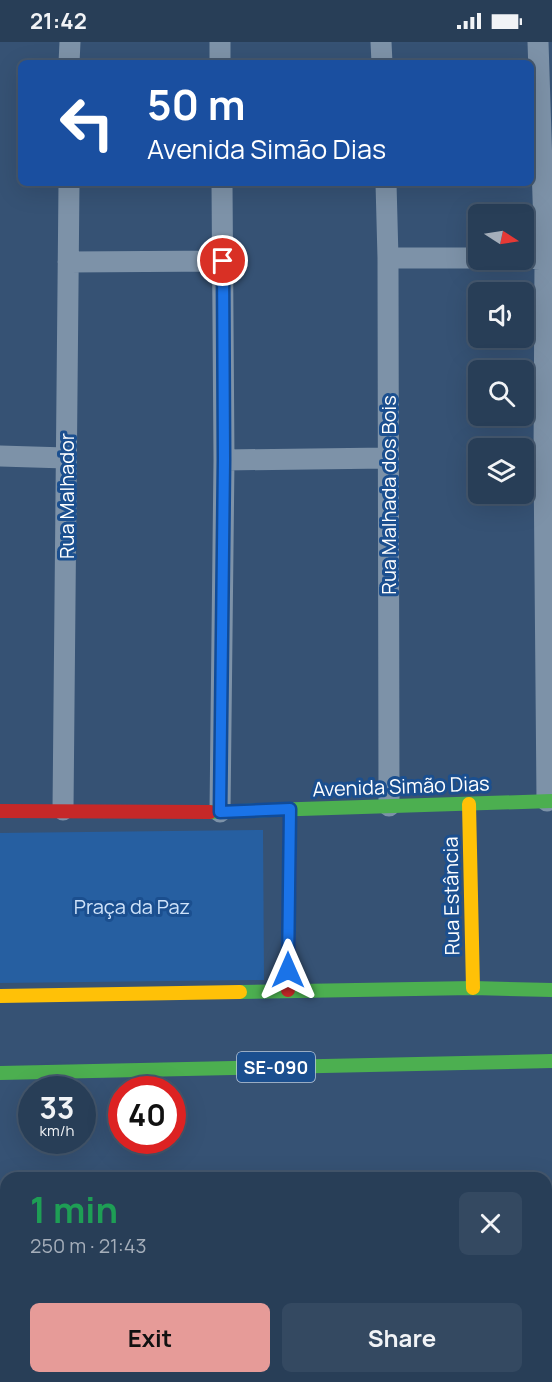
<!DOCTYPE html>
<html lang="en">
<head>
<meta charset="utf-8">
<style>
  :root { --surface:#283e57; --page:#344961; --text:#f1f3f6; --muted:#a5aeba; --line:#44576d; --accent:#e69b98 }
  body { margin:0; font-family:Manrope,sans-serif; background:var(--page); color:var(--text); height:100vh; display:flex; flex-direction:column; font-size:22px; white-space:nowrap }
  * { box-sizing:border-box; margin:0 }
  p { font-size:20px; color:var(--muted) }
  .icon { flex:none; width:33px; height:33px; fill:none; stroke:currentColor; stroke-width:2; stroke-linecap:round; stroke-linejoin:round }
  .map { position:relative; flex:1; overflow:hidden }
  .panel { position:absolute; left:0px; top:1130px; width:552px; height:212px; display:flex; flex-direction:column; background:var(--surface); border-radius:18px 18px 0 0; box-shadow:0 6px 24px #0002,0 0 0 2px var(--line) }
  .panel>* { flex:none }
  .banner { position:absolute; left:18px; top:18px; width:516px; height:126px; border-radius:9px; box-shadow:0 6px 24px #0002,0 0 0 2px var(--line); background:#1a4fa0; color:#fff; overflow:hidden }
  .needle { width:39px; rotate:102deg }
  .tools { position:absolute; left:468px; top:162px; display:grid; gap:12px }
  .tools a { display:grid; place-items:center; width:66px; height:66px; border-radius:9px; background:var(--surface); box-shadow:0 6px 24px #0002,0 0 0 2px var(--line); font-size:30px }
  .speed { position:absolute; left:18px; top:1034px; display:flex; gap:12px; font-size:30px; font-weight:700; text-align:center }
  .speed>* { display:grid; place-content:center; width:78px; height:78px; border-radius:50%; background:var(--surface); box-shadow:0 6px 24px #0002,0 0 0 2px var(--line); line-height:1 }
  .speed small { font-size:15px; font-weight:400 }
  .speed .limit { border:9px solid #d22; background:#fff; color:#111 }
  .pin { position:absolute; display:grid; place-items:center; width:51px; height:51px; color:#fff; margin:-26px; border:3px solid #fff; border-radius:50%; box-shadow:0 2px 6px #0007 }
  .me { position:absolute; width:66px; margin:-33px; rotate:0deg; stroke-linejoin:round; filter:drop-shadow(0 0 4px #0008) }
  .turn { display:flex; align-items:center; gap:21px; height:126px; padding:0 30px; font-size:27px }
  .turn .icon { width:78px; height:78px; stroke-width:2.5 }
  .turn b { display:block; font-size:42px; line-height:51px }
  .round { display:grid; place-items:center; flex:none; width:63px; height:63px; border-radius:9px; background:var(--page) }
  .summary { display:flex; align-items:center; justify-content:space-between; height:102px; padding:0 30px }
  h1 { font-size:36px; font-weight:700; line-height:45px; color:#1e9e55 }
  .cta { display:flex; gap:12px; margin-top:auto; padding:12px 30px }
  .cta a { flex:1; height:69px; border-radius:9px; background:var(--accent); color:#111; font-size:24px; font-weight:700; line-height:69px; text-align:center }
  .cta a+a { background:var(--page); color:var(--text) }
  .status { display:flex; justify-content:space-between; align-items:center; height:42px; padding:0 30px; background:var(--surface); direction:ltr }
  .status svg { height:16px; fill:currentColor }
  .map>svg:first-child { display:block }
</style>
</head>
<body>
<div class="status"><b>21:42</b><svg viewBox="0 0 49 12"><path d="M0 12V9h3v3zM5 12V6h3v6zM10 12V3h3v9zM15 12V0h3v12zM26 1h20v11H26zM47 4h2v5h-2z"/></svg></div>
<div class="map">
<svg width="552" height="1340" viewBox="0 0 552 1340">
  <rect width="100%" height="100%" fill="#365274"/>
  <path fill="#265fa1" d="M263,788l1,150 -264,3v-150z"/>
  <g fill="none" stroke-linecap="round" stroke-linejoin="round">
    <path stroke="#7d92a8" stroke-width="21" d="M220,0v21
      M381,0l1,21
      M538,0l7,217 -1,198 3,344
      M69,21l1,-21
      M386,141l2,75 1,548
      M388,216h90
      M524,216l21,1
      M68,220l155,-1
      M0,414l66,2
      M224,418l163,-2
      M63,768l6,-627
      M220,770l4,-352 -2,-277
      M307,1335v5
      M468,1335v5
      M146,1340v-5"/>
    <path stroke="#4caf50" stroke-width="14" d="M210,770l342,-11
      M240,950l233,-4 79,2
      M0,1031l552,-12
      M0,1225h6"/>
    <path stroke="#ffc107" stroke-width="14" d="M469,762l4,184
      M0,954l240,-4"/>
    <path stroke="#c62828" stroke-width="14" d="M0,769l210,1
      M288,948l2,-181
      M546,1216h6"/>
  </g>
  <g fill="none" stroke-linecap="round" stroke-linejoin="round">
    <defs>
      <path id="route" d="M223,219l1,199 -4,352 70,-3 -2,161"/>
    </defs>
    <use href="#route" stroke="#114b97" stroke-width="15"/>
    <use href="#route" stroke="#1a73e8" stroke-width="10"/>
  </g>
  <g text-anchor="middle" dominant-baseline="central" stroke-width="6" stroke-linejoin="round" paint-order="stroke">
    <rect fill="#1b4f8f" stroke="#bbcadd" stroke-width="1.5" x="237" y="1010" width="78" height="30" rx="4.5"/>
    <g font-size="18" font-weight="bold" fill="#fff">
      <text x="276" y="1025">SE-090</text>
    </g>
    <g font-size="20" fill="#fff" stroke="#1b4f8f">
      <text transform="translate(388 453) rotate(-90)">Rua Malhada dos Bois</text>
      <text transform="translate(66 454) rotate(-90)">Rua Malhador</text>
      <text transform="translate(401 744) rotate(-2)">Avenida Simão Dias</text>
      <text transform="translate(451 854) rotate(-91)">Rua Estância</text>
    </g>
    <g font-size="20" fill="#cfe3fa" stroke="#1b4f8f">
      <text x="132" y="864">Praça da Paz</text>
    </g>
  </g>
</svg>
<div class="tools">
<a><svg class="needle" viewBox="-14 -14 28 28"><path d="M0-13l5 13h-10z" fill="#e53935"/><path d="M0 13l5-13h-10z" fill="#a5aeba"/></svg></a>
<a><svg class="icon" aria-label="sound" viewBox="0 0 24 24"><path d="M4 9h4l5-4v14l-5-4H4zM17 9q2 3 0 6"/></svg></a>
<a><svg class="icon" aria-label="search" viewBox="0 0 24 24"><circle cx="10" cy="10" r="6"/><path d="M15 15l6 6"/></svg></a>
<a><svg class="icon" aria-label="layers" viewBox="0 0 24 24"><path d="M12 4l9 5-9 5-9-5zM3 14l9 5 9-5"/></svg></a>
</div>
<div class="speed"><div>33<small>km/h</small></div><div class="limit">40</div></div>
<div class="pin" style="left:223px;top:219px;background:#d93025"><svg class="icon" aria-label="arrive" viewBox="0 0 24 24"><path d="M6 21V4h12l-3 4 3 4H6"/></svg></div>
<svg class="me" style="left:288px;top:928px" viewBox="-20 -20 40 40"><path d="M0-17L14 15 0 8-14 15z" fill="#1a73e8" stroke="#fff" stroke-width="4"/></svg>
<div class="banner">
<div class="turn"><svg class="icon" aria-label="left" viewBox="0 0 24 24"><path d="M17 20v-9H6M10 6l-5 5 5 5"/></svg><div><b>50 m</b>Avenida Simão Dias</div></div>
</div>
<section class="panel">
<div class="summary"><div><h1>1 min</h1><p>250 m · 21:43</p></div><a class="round"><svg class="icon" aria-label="close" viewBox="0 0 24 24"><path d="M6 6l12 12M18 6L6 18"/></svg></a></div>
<div class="cta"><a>Exit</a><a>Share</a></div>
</section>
</div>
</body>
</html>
